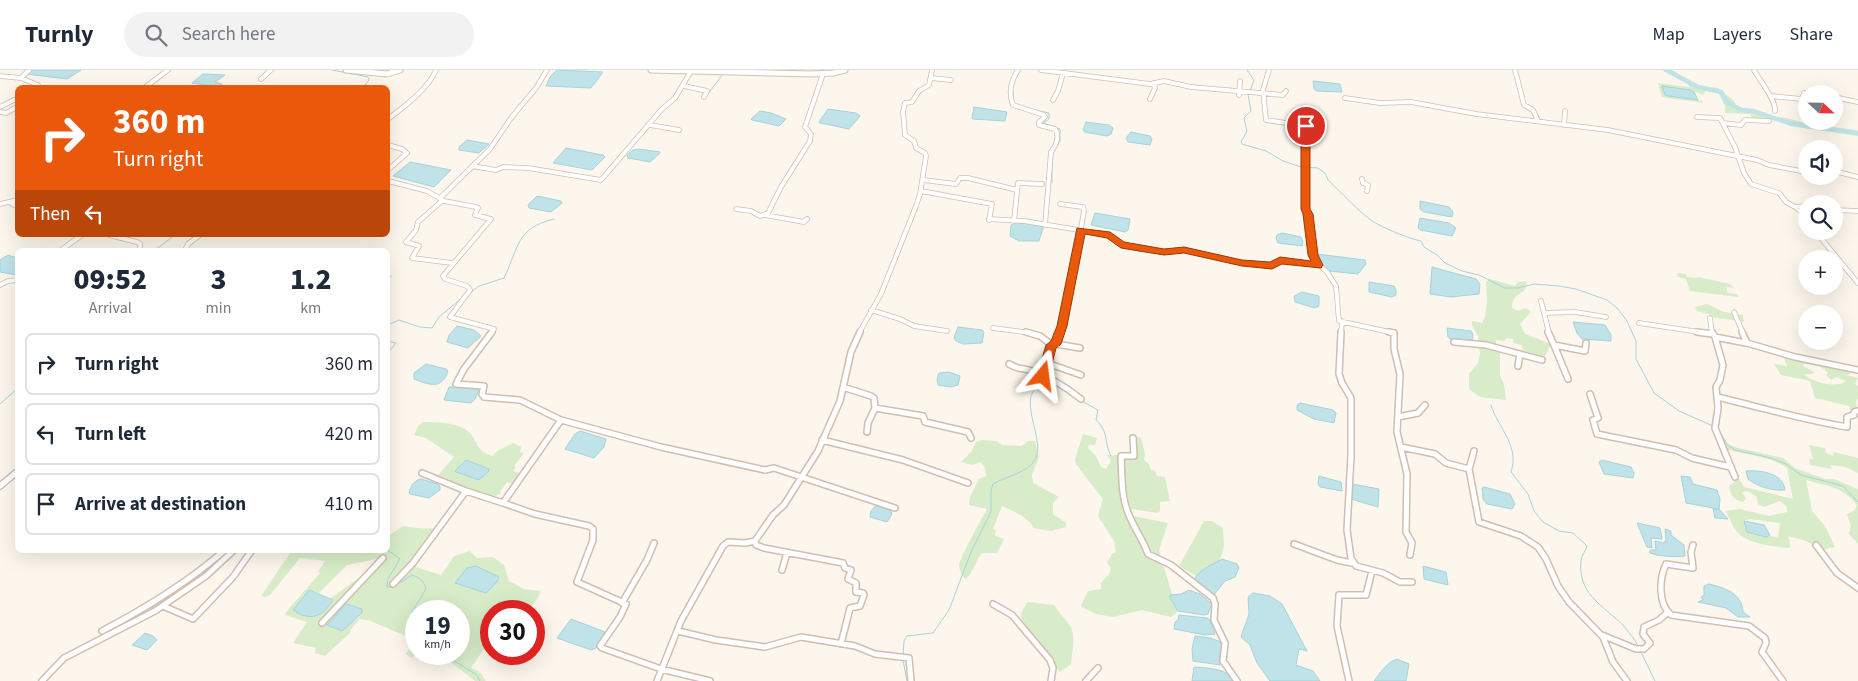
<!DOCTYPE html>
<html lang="en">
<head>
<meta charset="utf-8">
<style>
  :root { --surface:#fff; --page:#f2f2f3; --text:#1f2937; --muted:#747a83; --line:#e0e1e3 }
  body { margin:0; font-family:"Source Sans 3",sans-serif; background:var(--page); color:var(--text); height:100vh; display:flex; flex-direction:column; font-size:19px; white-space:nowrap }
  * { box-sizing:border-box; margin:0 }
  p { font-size:16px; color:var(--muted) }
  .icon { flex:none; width:28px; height:28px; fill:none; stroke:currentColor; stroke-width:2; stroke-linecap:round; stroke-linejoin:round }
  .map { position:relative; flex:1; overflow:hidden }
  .details { position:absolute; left:15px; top:178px; width:375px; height:305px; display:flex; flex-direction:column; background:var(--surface); border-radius:8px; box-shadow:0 5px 20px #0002 }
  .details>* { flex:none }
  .banner { position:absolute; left:15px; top:15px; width:375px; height:152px; border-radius:8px; box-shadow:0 5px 20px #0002; background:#ea580c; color:#fff; overflow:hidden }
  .needle { width:32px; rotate:112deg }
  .buttons { position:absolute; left:1798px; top:15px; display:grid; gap:10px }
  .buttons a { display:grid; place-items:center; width:45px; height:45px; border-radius:50%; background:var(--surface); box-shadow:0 5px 20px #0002; font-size:25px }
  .speed { position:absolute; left:405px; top:530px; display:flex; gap:10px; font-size:25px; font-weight:700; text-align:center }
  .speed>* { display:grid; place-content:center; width:65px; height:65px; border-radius:50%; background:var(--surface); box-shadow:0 5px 20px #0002; line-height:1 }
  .speed small { font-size:12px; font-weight:400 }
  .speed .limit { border:8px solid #d22; background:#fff; color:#111 }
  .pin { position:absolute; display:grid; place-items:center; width:42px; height:42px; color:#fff; margin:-21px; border:2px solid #fff; border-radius:50%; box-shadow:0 1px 5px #0007 }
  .me { position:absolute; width:55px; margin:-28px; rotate:16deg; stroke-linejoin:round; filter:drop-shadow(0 0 4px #0008) }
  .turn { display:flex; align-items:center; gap:18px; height:105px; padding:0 15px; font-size:22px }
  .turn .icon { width:65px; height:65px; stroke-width:2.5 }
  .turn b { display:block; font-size:35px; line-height:42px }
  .then { display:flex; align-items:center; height:48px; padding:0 15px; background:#0003; gap:10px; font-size:19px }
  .eta { display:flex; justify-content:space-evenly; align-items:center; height:85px; text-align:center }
  .eta b { font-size:30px; font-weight:800; line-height:35px }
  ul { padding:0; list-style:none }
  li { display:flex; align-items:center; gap:15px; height:62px; margin:0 10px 8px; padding:0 5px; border:2px solid var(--line); border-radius:8px }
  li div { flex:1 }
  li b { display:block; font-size:19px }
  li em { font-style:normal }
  header { display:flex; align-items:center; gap:30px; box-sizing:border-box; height:70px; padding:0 25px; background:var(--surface); border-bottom:1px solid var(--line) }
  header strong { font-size:24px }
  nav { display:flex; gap:28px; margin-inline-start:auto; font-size:18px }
  .search { width:350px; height:45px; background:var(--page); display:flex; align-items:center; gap:12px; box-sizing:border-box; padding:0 18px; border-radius:28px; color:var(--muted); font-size:19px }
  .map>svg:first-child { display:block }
</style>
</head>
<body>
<header>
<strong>Turnly</strong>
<div class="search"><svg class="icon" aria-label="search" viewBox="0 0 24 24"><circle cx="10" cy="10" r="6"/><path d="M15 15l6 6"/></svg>Search here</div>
<nav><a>Map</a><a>Layers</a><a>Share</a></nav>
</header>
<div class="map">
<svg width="1858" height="611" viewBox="0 0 1858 611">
  <rect width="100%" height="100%" fill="#fdf6ec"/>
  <path fill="#d8ecc9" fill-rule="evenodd" d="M1662,0h10l27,16 19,2 15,12 5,7 22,5 9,5c14,-2 27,5 42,7 16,3 31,3 47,7v5l-60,-9 -27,-7h-18l-3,-6 -25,-1v-7l-7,-14 -12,-1 -3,4 -13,-5 -27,-4 2,9 3,1 30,4 4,1 1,2c-14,-3 -28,-3 -41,-6l-4,-14 31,4v-2z
    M1677,203l9,1 1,3 10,1 1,-1 32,7 4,4 -8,-1 2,6 9,1 1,3 -48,-6 -4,-12 -8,-2z
    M1490,209l25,7 3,-4 9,-1 -2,9c-7,5 -14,8 -13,18l6,3 8,-3 5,4 -11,12 5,10 26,10 -7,14 -21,-8 -1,-5 -9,-2v-4l-6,-1 -3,3 -8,-1v7l4,4v25l4,8 2,16 -26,-3 -11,-8v-15l9,-11 2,-9 -2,-18 -6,-11v-4l10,2 3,-6 2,-16 -1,-19z
    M1707,234l17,8 19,3 1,7 -33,-5 2,-1 -1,-1 -15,-4 -2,-4z
    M1782,282l76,17 -11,6 11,3 -3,6 3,2v13l-2,2 2,12 -7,-3 -2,-4 -34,-8 -5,-17 -29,-6 -7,-11 13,2zM1803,294c9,0 20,2 25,9l-2,2 5,5 5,-3 10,4c-8,8 -35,1 -42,-7h9l1,-2 -11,-6z
    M423,352c13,0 35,0 46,10 10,11 7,19 23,24l7,-6 14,-7 8,4 -1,5 4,1 -10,13 2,1 -3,4 7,2 -8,11 -5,-2 -7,10 1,1 -5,3 -13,-2 -45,-19 16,-18 -28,-19 -12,-3 4,-9z
    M1083,364l14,4 -2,7h-6l-1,3 8,8 5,11 5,2 5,-8 -4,-6c11,1 20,-1 29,-8l-7,-8v-5l12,4 4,16 -1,6 5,4 1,5 5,2 2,5 8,1 5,24 -10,1v9l-3,2 -25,-4 1,7 35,7 -9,27 13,44 -2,1 8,16 -7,6 -29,-7 -29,7 -17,-3 -14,-7 -1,-2 7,-14 13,-2v-6l8,-9 2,-6 -4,-5 5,-9 4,-2 -2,-11 -16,-25 5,-17 -27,-35 -1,-5z
    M982,370l15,1 5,4 20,1 6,-5h7l4,16 -7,18 1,8 26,14 -6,6v11l13,9v4l-15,4 -18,-3 -1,-4 -11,-9 -19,-9 -9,23 3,1 -1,6 9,3 -7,14h-15c-7,8 -8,19 -16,26l-3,-2c-1,-3 -4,-8 -4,-11 0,-7 23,-48 28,-57l-18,-4 1,-8 9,-18 7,-3 -1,-8 -4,-6 -9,3 -11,-3 10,-10 5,-10z
    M1724,373l14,5 45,10 12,10 30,11h9l24,10v55l-9,-10 2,-8 -4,-12 8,-4 2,-5c-15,-19 -30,-19 -51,-25l6,31 13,15 10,21 -13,3c-6,-6 -23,-12 -33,-13l1,10 -3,1c-15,-2 -39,-4 -50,-16 -6,-6 -6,-14 -12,-21l15,-2 29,7 18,-4v-5l-7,-6 -16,6 -6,-3 -1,-7 -9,-6 -6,1 4,6 -3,4c-10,-2 -12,-7 -14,-16l10,-7 5,8 49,12 -6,-31c-14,-11 -44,-14 -62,-19zM1750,449l30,4 -2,15 -8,-2 -26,-15z
    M1809,375l16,3 1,5 7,3 1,-4 24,6v15l-12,-6 -16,-2 2,4 -22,-4 -1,-6h4z
    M1204,451h8l11,7 1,18 -4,14 -24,16 -17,-10z
    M403,456c11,2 21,3 33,2v3l-19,31 -1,5 25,8 13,-19 16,-5 7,7 16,-1 11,8 5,16 15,8 17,2c-11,26 -25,20 -50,20v32l-6,4 -14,21 9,4 6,9h-11l-34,-26 -11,5 -8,-6h37v-43h-43v43l-4,4 -6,-4 10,-14 -48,-20 -8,-1 -9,10 -1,4 -25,23 -10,-3 1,-5 -23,-5 14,-21 -22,-7 2,-4 33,-38 -2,-1 7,-11 -25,-3 -30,37 -5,2 -4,-1 29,-43 -1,-3h99v-14zM377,489l4,7 -25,14 -25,18 1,4c-9,10 -12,15 -26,14l3,-26 10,3 28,-28zM499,509l-13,14 -30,-10zM346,534l16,5c-1,17 -22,15 -35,16z
    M1028,532l26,3c4,7 10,12 15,19 8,11 3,27 2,40l-11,8c-4,-4 -5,-9 -8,-13 -7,-11 -30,-30 -31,-42 0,-5 4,-11 7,-15z"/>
  <path fill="#bfe3e8" stroke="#a5d3da" d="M31,0h50l-14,9 -41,-5z
    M557,0h3l43,2 -12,16 -45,-2 4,-9z
    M203,4l22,1 -10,7 7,2 -4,3 -26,-4z
    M1313,11l27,3 2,8 -25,-1 -3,-2z
    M1662,16l28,4 4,2 4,8 -30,-4 -3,-1z
    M974,37l33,5 -2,9 -32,-2 -1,-1z
    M828,39l28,4 4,3 -11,13 -29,-6 -1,-1z
    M760,41l11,2 15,6 -7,7 -27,-6 -1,-1z
    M1086,52l23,3 4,3 -2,6 -4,2 -22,-4 -2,-2z
    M1131,62l19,4 2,3 -2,6 -22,-3 -2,-4z
    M467,70l22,4 -10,9 -20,-3v-3z
    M566,78l37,7 2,2 -13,13 -39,-7z
    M639,79l21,3v1l-10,9 -22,-4 -1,-3 6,-5z
    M410,92l41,8 -17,17 -41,-11z
    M537,126l24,5 1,2 -11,9 -22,-4 -1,-3z
    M1420,131l29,6 4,5 -1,5 -28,-5 -4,-3z
    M1095,143l35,6 -2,11 -3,2 -34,-7z
    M1420,148l29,5 7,5 -4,8 -32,-6 -2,-2z
    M1017,152l24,4 2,2 -4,13h-20l-9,-5 1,-11z
    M1282,163l19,4 2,5 -1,4 -24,-3 -2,-5 1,-3z
    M1317,184l48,6 1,4 -8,10 -29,-3 -10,-8z
    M8,185l9,3v16l-1,1 -16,-3v-12z
    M1432,197l44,12 4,5 -1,10 -28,3 -21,-3z
    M1369,212l25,4 2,4v5l-4,2 -23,-5z
    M1302,222l17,4v10l-4,2 -20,-6 -1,-6z
    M1573,252l32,3 6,10v6l-29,-2 -5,-6z
    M457,256l17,4 7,6 -13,12 -21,-6 2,-7z
    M958,257l24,3 2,2 -2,11 -19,1 -7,-3 -2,-3z
    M1447,258l24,3c3,4 2,8 0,12l-21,-4 -2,-2z
    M426,294l20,5 2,2c-6,19 -19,14 -34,8v-6z
    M949,302l11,4 -2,9 -7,2 -13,-2 -1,-6 2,-6z
    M449,317h26l4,3 -4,9 -4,4 -27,-3z
    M1300,333l33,7 3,3 -2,10 -20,-4 -17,-9v-5z
    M580,361l26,8 -2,8 -10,11 -29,-9 10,-15z
    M466,390l23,9v2l-10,9 -23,-8 -1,-1z
    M1602,390l29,7 3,6 -1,5 -29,-4 -5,-12z
    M1746,401c15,-1 37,2 39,19 -13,1 -27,-3 -37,-11z
    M1319,406l22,6 1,9 -22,-4 -2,-3z
    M1681,406l9,1 3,7 24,6 3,9 -1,10h-6l7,1 8,9 -13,-1 -2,-10 -27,-5z
    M421,409l17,5 2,2v4l-11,8 -19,-4 -1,-2c2,-7 6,-12 12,-13z
    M1352,414l27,5 -1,18 -27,-8z
    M1484,417l26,7 5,10 -3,5 -25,-5 -4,-5 -1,-11z
    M876,435l15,6 1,3 -5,8 -17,-5 1,-6z
    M1744,451l20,4 6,10 -4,2 -19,-5z
    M1637,453l23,5 2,11 -11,-1 1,10 -5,-1z
    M1665,459l6,2v4l13,10 1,11c-6,1 -30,1 -36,-4l2,-2h5l-1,-9 9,2 2,-3z
    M1222,489l15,5 2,4 -4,9 -10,4 -12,15 -19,-14c1,-11 20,-18 28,-23z
    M476,496l23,11 -2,5 -11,11 -31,-10 12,-15z
    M1423,496l23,6 2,13 -24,-6z
    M1709,514c16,4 33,9 34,28l7,5h-12l-12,-9 -28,-6 5,-2 -2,-3 3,-2v-9z
    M309,520l24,10c-10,17 -23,22 -40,10z
    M1189,520l11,4 12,10 -4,10 -4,1 -26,-4 -8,-13v-3l11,-1z
    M1253,523l17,3 12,8 25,47 -8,-2 -3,16 17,6 7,10h-50l-13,-18 -7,-18 -9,-8 8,-23 -1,-17z
    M346,534l16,5v4l-20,18 -15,-6z
    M1179,545l28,3 3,2 5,14 -10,1 -31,-6 1,-7 3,-2z
    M571,549l34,13 -9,16 -5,2 -34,-12z
    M145,563l8,3 4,4 -10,10 -15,-5z
    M1195,566l15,2 11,4c2,7 -3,14 -1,23l-27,-4 -1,-12z
    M1397,589l12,5 -3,17h-32c6,-8 13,-19 23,-22z
    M1194,597c12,1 34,1 40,14h-42z"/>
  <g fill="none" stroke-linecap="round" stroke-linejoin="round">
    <path stroke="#a5d3da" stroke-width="1" d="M332,0l36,7 1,3 -4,5 5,1 -1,2
      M1247,0l7,10 -4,11
      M1015,10l5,-10
      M1013,21v10l4,4
      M708,24l14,-19
      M1248,24l3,17 -7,7 3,13 -6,11 1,2 24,7 17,10 18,6 17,1 7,5 3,7c14,13 28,29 43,40 9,7 39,19 50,21l3,6 13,8 8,8 17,8 17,4 26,13h13l16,-4 25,2 17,3 31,11 10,8 10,13 9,20v18l18,34 25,18 34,15
      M1035,40l14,3v6l-6,4 17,6v12l-5,9
      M1052,85v28
      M155,180l20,-15
      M388,211l3,-5
      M470,223l9,-7 25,-8c15,-31 12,-50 50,-59
      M388,255l11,-5 21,7 12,1 7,-11 23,-19
      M388,264v2
      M388,271l8,2 -8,10
      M1080,330l18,10 -2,10c14,14 7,20 15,36
      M0,334l18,-16
      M1491,335c7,23 29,41 20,67l17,22 6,17 9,11 16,9 14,2 14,13c-1,5 -5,8 -6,14 -4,33 21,45 42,65 6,7 11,14 16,22
      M1718,359l9,15 8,6 36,8 15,6 15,11 42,11 15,16
      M308,480l21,2 6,-2
      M376,480h5
      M388,480l12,9 -12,20 -1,8h6l19,-12c8,3 12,6 14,14l-14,23v5l4,3
      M110,562c42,-24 85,-47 119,-82
      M74,580l10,-5
      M1640,580l15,31
      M443,584l34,21 3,6
      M903,586l1,-15 3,-5 26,-3 16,-23 22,-58 20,-40v-21l2,-7c13,-8 36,-11 43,-26 10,-22 -28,-72 16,-76
      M903,590l4,21
      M38,611l20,-21"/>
    <path stroke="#bfe3e8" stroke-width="4.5" d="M1666,0l32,17 23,5 6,10 14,8 12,1 39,13 66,9"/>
    <defs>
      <path id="street-far1" d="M29,0l-8,8 17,7 -2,3
        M1018,0c-7,11 -10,23 -5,35l31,10 1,2 -6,5v3l16,4c5,7 1,17 -4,23l-6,73
        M1041,0l109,14 14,-3 27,6 92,8 3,-4
        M1269,0l-6,20 3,30 40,6
        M1515,0l9,35 9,5 5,11
        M1754,0c6,11 22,30 21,41
        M0,6l21,2
        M931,8l20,2
        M261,9l10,-9
        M684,16l23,5 -3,6
        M144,18l24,-18
        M1239,25l1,-14
        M1771,26l31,3 2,-6 10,1
        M1834,27l24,5
        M1345,28l35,5 31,-1 65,12 132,16 149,30 12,5 37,7
        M1150,29l5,-11 -2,-5
        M1053,30l5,-9 5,-18
        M0,37l18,-9
        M0,42l6,1 11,-6
        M1697,47l23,1 15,29 9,26 7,11 28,9 7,9 11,6 9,9
        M1305,48l1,91 10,53 11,10 9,14 3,35 55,12
        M388,49c16,-12 41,-31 48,-49
        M1723,53l18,2 4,-5 24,1
        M650,55l29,5
        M1564,55l1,-14
        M388,75l14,4 5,4 -19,17
        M472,96l24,4 7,-3 25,1 73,12 61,-71 13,-11 16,-27
        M1834,101l24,6
        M1362,109l1,4 5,2 -1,6
        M923,110l33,4 4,-6h8l49,12
        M388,111l39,10 17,10 32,6 2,1 -3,7 16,4 -48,57 2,3 22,7 3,4 -20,27 44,12 -3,4
        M921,121l71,13 -3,16
        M440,128l50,-49 21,-31 25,-30 11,-18
        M443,130l-25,22 -2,8 -10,12 13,4 -7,12 40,5
        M11,133l7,4
        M0,134l18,-4
        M1796,137l10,-1
        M736,139l15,2 9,5 8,-3 13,-26 29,-46 1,-7 -6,-7 18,-53
        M1834,140l24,1
        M765,145l39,7 3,-3
        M989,149l35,2 79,13 10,3 5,6 22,6 24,3 20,-2 58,13 27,3 11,-5 38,4
        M1014,151l4,-38 24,1
        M1815,161l43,52
        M109,165l28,7 3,2v6
        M61,180l21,-15
        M185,180l3,-6 12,-9
        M0,215l8,-4 10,-1
        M1541,231l8,32
        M871,240l29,9 14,7 33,5
        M1734,242l9,21
        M1544,243l31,-1 31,5
        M1710,248l2,15
        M1639,253l67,10
        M993,258l38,5
        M859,263l22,-39 35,-88 4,-12 6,-38 -1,-3 -9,-5 -2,-7 -9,-6 -2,-23 2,-9 7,-1 7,-11 10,-6 3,-15
        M1060,263l9,-36 15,-86 -1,-4 -23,-3
        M1341,263l1,-12"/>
      <path id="street" d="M492,262l-28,37 -8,15 28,2 -2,8 2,3 36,3 41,20 100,27 104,23 9,-2 121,40
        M1026,262l14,4 12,9
        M1060,262l-4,12 24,4
        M1341,262l-2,42 3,9 9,15v58l-4,74 4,28 5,8 27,7 17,9h12
        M1389,262l5,1v16l6,25 -3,58 10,42 -1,58 6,11 -2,12
        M1548,262l6,13
        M1697,262l15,2
        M1712,262l3,5 31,6
        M1742,262l5,11 48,14 63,13
        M1715,267l8,28 -3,15 -4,7 2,21 -3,20 20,49
        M1454,272l32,3 56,15
        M1047,293l34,12
        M1009,294c12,7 12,3 23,7 18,6 34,16 49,28
        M1518,296l2,-12
        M1043,306l10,-31
        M1568,309l-14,-34 31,6 1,-8
        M843,317l28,9 3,2 1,10 48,8 2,6 43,10 3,6
        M1590,324l8,24 -5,2 4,14 79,16 16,8 38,9
        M1717,327c43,10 86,23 130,30v-10l7,-2v-3l3,-1
        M1398,347l20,-4 7,-8
        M867,362l1,-9 7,-15
        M1133,368l1,18h-13c1,19 0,42 8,59 5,13 14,25 19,39l23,11 42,33 2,6 -1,16 11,23 -2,18 14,20
        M822,370l81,20 65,23
        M1401,377l34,7 11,9 23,6
        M1474,381l-5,18 10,53 42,14 17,11 8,12 12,27 11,16 34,35 10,25 14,19
        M422,403l44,18
        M0,416l18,-15
        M503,433l32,11 54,12 4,3v11l-16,42 49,22 -6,13 -20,29 2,2 59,21 49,12
        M755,471l1,4 8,3 79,15 2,5 6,2 -3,9 8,4v9l7,1 1,2 -4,11 -10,2 -9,36
        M1294,474l43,16 15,3
        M1693,475l-2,7 2,16 -27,-4c-7,15 -8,40 5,51l78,11 16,12 1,5 -4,9 21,29
        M1816,475l21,28 21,15
        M782,500l5,-17
        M393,514l20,-21 53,-72 37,12 58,-83
        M622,533l25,-43 7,-17
        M993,534l19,11 38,45 3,8 -2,13
        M163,536l30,13 40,-42 19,-27
        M322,553l61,-65
        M102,561c44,-23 85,-48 123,-81
        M678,561l38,9 49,7 36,-10 54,9 20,8 34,4 2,23
        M1602,565l34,14h8l6,-6 -7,-9 1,-7 15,-7 8,-7
        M42,611l22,-23 91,-47 51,-35 28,-26
        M657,611l24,-60 42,-75 5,-4 17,1 10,-2 18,-26 11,-10 34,-54 22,-50 11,-49 9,-20
        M1086,611l12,-13
        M1349,611l-12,-55 2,-31h27l6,-24"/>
      <path id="secondary" d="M346,0l41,4 13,-4
        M651,0l160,4 22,-1 12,-3"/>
    </defs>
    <use href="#street-far1" stroke="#d1beb0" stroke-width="5.5"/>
    <use href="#street" stroke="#d1beb0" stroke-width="8"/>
    <use href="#secondary" stroke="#d6c0b0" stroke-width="7"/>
    <use href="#street-far1" stroke="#fff" stroke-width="4"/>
    <use href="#street" stroke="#fff" stroke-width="5"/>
    <use href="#secondary" stroke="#fff" stroke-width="5"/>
  </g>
  <path fill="#ea580c" stroke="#983908" d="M1306,53l4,3v83l3,5 5,41 5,10 -2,3 -39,-4 -10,5 -30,-3 -58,-13 -20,2 -43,-7 -14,-10 -22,-4 -18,92 -6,18 -5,4 -7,28 -2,3h-8l-2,-3 9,-31 5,-4 6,-15 20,-98 33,4 14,10 40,7 20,-2 58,13 28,2 10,-5 31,4 -3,-6 -5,-41 -2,-5v-83z"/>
</svg>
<div class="buttons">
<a><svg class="needle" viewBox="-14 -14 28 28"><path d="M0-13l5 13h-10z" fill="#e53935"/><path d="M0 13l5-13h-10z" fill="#747a83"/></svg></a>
<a><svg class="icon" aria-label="sound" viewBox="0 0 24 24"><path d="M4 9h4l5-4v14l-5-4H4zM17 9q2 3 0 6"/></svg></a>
<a><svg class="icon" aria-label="search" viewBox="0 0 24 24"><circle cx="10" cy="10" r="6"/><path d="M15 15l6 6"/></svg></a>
<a>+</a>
<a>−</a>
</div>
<div class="speed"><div>19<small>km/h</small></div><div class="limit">30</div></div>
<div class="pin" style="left:1306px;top:56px;background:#d93025"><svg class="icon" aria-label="arrive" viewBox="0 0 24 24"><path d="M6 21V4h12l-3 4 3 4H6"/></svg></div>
<svg class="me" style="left:1043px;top:306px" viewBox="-20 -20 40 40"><path d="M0-17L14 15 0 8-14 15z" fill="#ea580c" stroke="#fff" stroke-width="4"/></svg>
<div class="banner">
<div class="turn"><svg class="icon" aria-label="right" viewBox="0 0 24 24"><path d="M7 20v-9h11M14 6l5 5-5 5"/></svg><div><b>360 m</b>Turn right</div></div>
<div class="then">Then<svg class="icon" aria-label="left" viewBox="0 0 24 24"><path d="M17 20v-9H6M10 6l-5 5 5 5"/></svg></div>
</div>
<section class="details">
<div class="eta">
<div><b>09:52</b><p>Arrival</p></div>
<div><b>3</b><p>min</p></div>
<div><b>1.2</b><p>km</p></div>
</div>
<ul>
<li><svg class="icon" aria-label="right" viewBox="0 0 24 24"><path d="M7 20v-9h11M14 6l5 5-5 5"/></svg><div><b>Turn right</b></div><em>360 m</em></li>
<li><svg class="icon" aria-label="left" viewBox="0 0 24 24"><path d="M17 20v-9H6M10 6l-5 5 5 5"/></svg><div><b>Turn left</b></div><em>420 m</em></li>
<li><svg class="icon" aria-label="arrive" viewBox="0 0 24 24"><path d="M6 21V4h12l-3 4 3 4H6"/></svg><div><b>Arrive at destination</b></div><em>410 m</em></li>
</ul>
</section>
</div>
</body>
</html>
